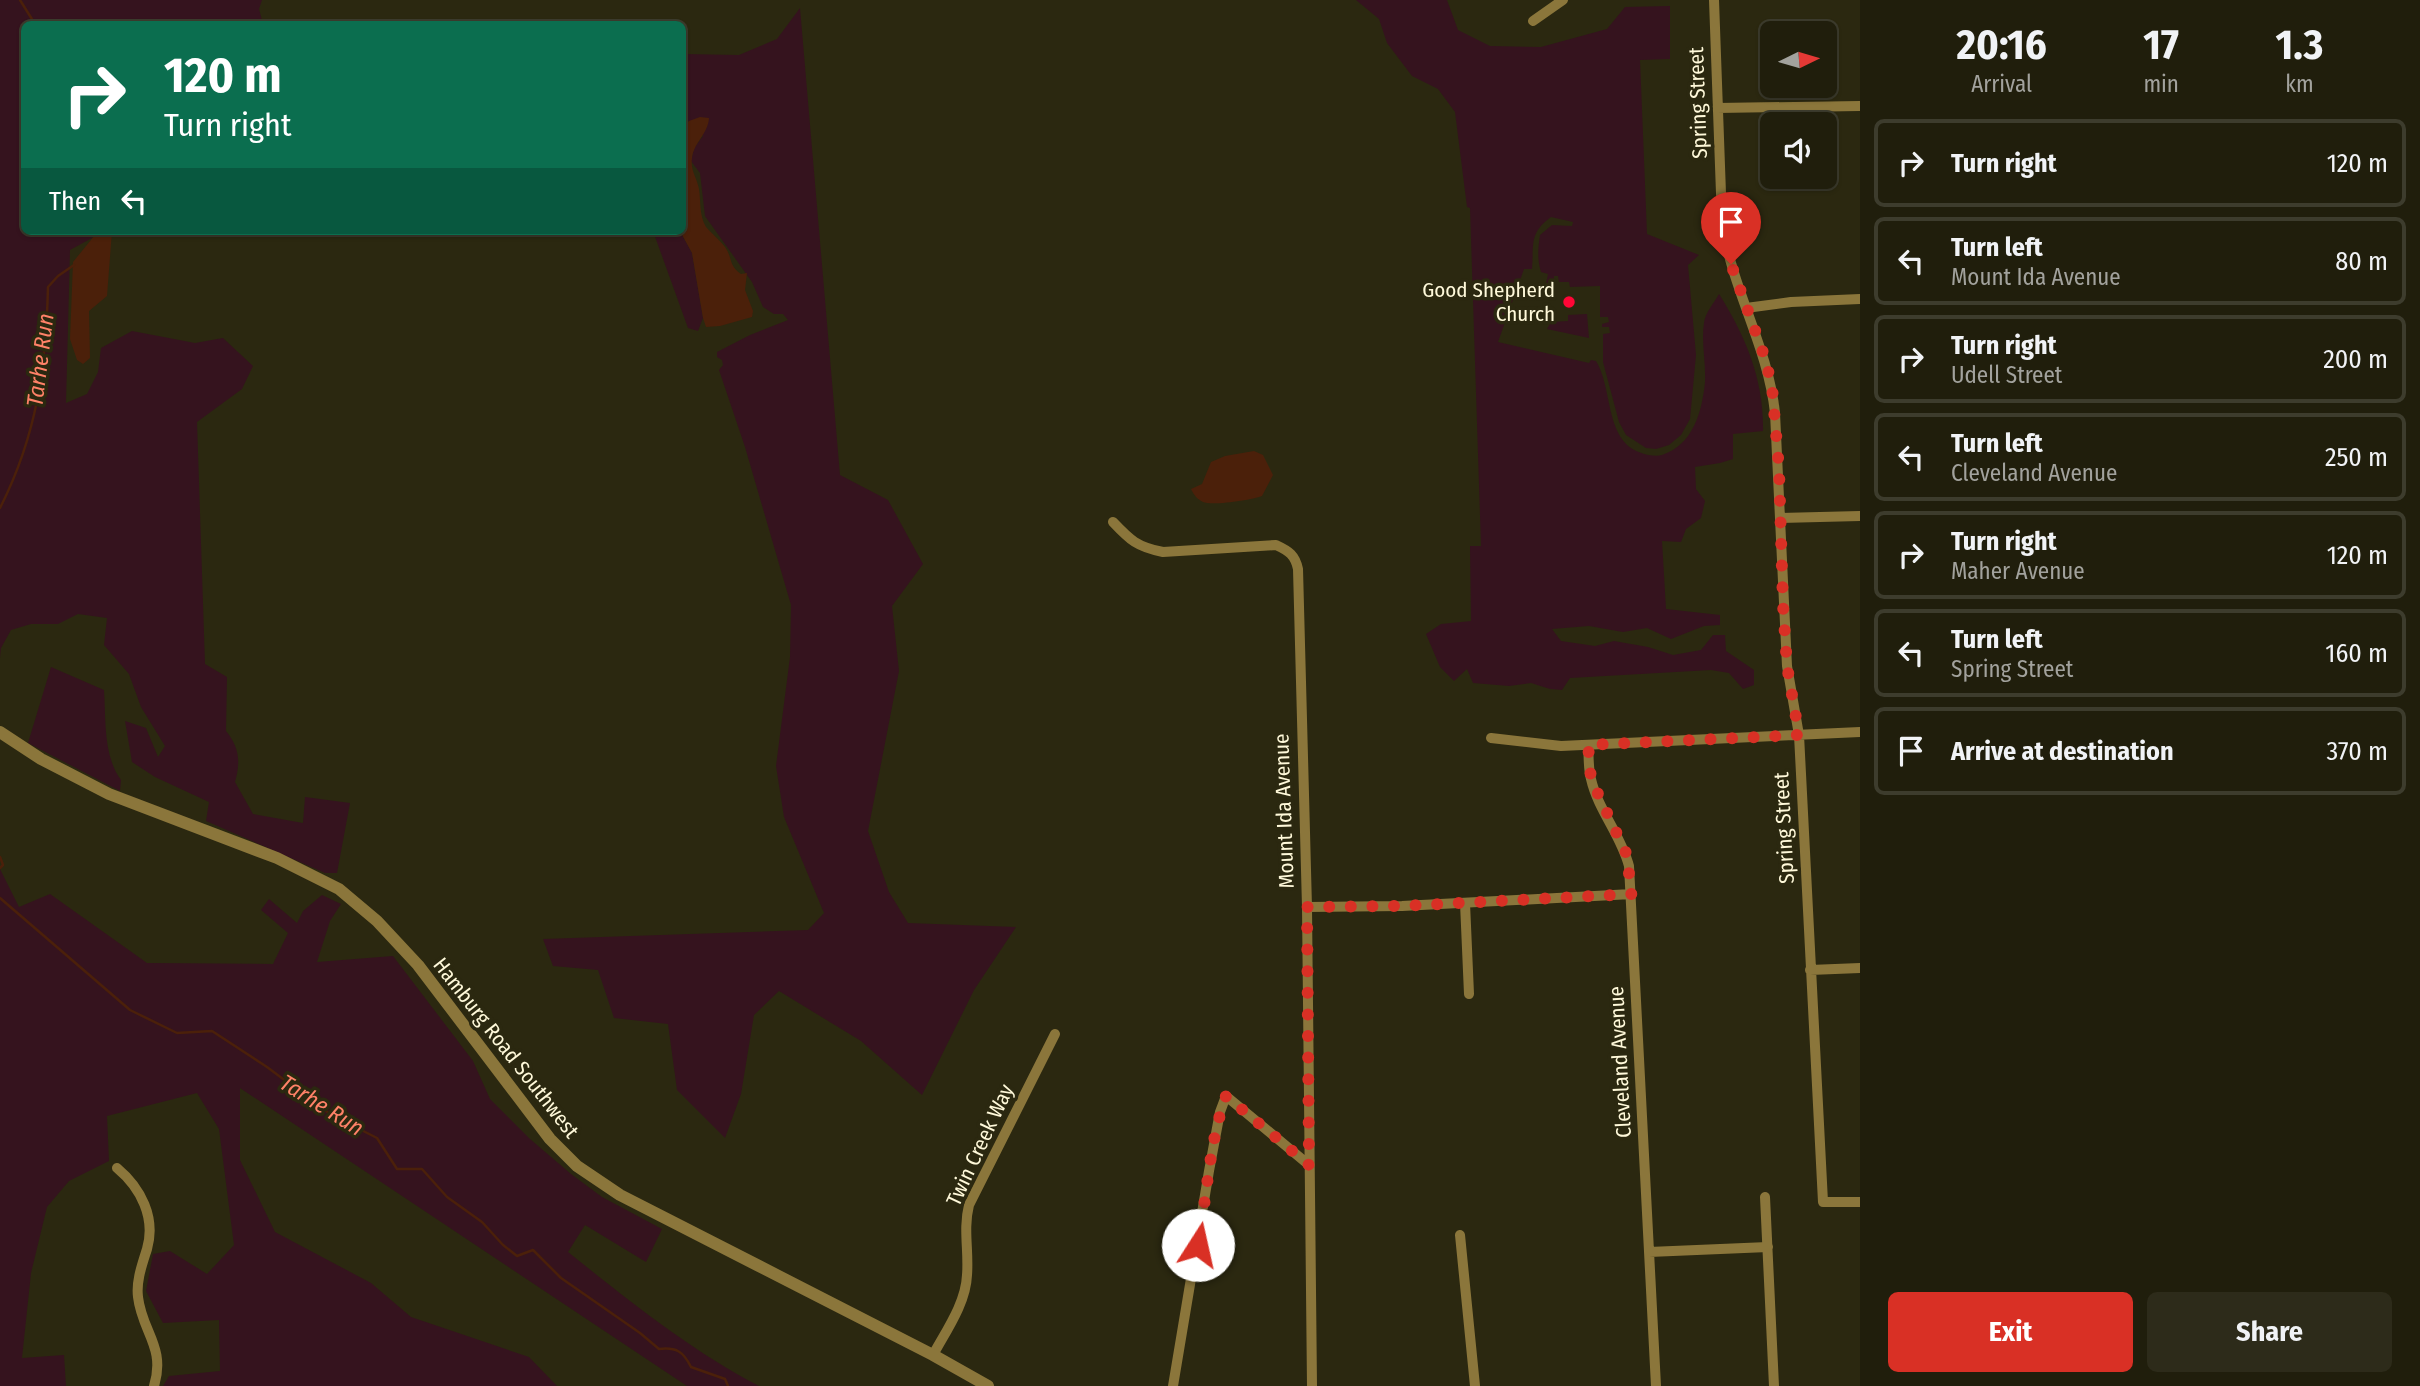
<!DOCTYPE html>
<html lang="en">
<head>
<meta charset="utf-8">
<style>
  :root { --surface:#201e0c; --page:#2d2b1a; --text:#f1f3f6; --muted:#a2a29d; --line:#3d3c2d; --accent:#d93025 }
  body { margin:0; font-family:"Fira Sans Condensed",sans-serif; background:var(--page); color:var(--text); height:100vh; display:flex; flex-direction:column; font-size:26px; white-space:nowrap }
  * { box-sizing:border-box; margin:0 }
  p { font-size:23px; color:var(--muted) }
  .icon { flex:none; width:38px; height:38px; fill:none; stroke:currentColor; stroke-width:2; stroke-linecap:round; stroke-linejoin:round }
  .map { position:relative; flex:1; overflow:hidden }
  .sheet { display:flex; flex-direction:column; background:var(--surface); width:560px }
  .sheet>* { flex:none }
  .banner { position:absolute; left:21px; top:21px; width:665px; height:214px; border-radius:10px; box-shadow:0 2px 5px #0004,0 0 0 2px var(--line); background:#0b6e4f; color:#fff; overflow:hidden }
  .needle { width:46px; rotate:85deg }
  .fabs { position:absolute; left:1760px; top:21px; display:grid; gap:14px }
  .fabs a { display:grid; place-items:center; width:77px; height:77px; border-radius:10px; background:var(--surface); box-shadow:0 2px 5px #0004,0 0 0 2px var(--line); font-size:35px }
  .pin { position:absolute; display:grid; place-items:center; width:60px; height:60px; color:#fff; margin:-72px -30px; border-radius:50% 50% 50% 0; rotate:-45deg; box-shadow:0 0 7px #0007 }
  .pin .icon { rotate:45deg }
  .me { position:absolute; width:77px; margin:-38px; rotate:10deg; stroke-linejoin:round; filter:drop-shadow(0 0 5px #0008) }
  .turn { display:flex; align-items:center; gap:24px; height:147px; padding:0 28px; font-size:32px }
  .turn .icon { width:91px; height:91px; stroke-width:2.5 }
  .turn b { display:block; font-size:49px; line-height:60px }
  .then { display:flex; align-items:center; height:66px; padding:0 28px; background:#0003; gap:14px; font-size:26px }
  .eta { display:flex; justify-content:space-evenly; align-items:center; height:119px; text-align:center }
  .eta b { font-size:42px; font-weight:700; line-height:49px }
  .primary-button { display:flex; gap:14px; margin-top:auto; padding:14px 28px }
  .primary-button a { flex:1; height:80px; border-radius:10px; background:var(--accent); color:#fff; font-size:28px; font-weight:700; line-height:80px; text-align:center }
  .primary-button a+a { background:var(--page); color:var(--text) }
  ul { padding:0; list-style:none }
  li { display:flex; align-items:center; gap:21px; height:88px; margin:0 14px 10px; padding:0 14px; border:4px solid var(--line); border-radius:10px }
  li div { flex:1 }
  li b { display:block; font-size:26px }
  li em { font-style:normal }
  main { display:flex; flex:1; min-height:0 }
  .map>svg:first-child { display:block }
</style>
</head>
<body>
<main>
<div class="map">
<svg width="1860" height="1386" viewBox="0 0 1860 1386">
  <rect width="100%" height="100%" fill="#2b2810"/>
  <path fill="#35131e" d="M0,0h262l-3,9 4,15h-239v207h69l-1,7 -22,12 -4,153 21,-9 11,-22 3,-24 31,-17 63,12 28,-5 30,28 -11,23 -45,33 8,242 22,13 -1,54c13,16 15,30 9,51l18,32 50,9 2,-26 45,6 -13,70h-12l-119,-52 3,-19 -54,-25 -23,-15 -7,-41 21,7 12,29 7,-11 -24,-39 -12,-33 -25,-29 3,-27 -29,-4 -20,10h-27l-20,6 -10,18 -1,10z
    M1356,0h91l11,30 32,16 51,1 66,-18 18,-22 45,-1v53l-30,1 7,174 52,21 -11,10 8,90 -6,64 -9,16 -12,10 -13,4 -10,-1 -20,-13 -7,-13 -16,-60v-28l7,-1 -1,-6h-7v-3l7,-2 -1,-5h-8v-31l-30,1 -1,-5h-10l-1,-6h-4v7l-8,1 2,-10 -7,-2c-4,-13 -3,-24 -1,-37l12,-10 20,1 1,-4 -22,-5c-22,16 -17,27 -19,52h-8l-26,73 91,21 2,-3 5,1c15,25 10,63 31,84 7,7 26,13 35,10 31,-10 40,-43 43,-73 1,-20 -4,-40 -1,-59 1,-10 10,-20 15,-29 27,43 45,86 44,137l-30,3v25l-13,4 -25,4 1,22 9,12 -4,17 -15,11 -5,13 -19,-1 4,68 54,6v10l-16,1 -33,13 -24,-11 -24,4 -34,-6 -37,3 9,12 34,5 19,-5 34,6 25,8 28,-5 12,-15h12l1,16 28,19v15l-11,4 -14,-16 -18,-3 -141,8 -8,12 -12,-1 -19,-6 -22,3 -36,-3 -6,-14 -13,12 -14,-14 -14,-33 15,-10 30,-3 -1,-75h11l-11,-338 -3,-1 -12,-95 -17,-23 -26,-13 -25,-33 -8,-24z
    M800,8l40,467 48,25 35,64 -31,42 7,65 -31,160 21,61 19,31 108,4 -42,63 -52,105 -61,-54 -82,-50 -25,24 -13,79 -16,44 -48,-48 -9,-66 -54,-6 -16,-48 -45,-4 -10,-27 265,-9 16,-17 -40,-96 -8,-51 14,-109 1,-52 -46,-158 -26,-77 4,-5 -1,-5 -5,-3v-5l33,-17 38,-15 -5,-6h-9l-11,-7 -11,-25 -47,-66 -5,-43 -9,-12 3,-13 9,-12 -14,-15 -7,6 1,-73 56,1 38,-16z
    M653,231h27l12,22 11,65 -5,13 -10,-3z
    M1587,314l2,24 -42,-9 4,-7 17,-1v-6z
    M51,667l53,23c2,29 -1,66 17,90l-1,11 -92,-48z
    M0,869l19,38 31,-13 97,69 126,1 15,-31 -27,-23 8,-11 28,24 6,-12 19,-16 19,9 -11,17 -13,41 76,-6 80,105 17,38 40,40 41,35 31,23 60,32 -16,33 -61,-37 -17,27c60,48 122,98 191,134h-72l-447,-298v72l35,72 96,51 40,34 118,40 28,29h-394l6,-10 51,-5 -1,-51 -56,3 -17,-32 7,-37 17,-3 37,23 27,-29 -15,-116 -22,-36 -90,23 2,45 -40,20 -22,26 -16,66 -9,85 42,-3 2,31h-66z"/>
  <path fill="#4b200a" d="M700,117l9,1c-1,16 -15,24 -17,40 -2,12 5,20 7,31 2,13 0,26 7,38 6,7 14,13 19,20 8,11 3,18 16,27l6,-1 -2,17 8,21 -1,6 -32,9 -14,1 -3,-9 -11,-65 -12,-22h2l1,-104 6,-6z
    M96,231h16l-5,65 -18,15 1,47 -7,6 -6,-4 -7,-21 3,-77 22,-27z
    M1254,451l9,4 10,20 -11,21c-10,4 -50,10 -59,6 -6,-3 -9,-7 -12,-13l11,-5 9,-22 14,-6z"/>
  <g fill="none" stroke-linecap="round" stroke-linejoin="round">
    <path stroke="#4b200a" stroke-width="2.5" d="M20,0l15,24
      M0,508c37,-73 46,-141 48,-221l10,-11 16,-11
      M0,857l3,8 -3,3
      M0,898l130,112 47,23 35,-2 55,36 63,47 47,24 20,31h25l25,28 35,25 21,23 14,11 16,-6 28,28 79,55 19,16c17,-2 24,2 32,18l34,12 3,7"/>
    <path stroke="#8b763b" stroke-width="10" d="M1714,0l8,221c9,67 46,125 53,192l12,253 12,69 24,467h37
      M1533,21l30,-21
      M1717,108l143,-2
      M1746,308l45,-6 69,-3
      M1780,518l80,-2
      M1113,522c17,18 24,25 50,30l113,-7c13,6 19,10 22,24l9,338 5,479
      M1491,738l70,8 299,-14
      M1588,745c1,11 0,23 3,34 7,31 30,56 38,87l27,520
      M1465,903l4,91
      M1307,907l95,-1 230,-12
      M1810,970l50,-2
      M117,1168c24,20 39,50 30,81 -5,16 -11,32 -9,48 4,35 28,50 16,89
      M1765,1197l9,189
      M1460,1235l15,151
      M1649,1252l119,-5
      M933,1355c13,-24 33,-52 34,-80 2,-24 -4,-46 2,-70l86,-171
      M1173,1386l36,-215 11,-59 6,-16 83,69"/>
    <path stroke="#8b763b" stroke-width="12" d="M0,732l41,27 68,35 168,64 62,31 38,32 41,44 132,174 27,27 43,29 313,160 55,31"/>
  </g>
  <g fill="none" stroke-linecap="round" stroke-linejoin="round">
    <path stroke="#d93025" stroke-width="12" stroke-dasharray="0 21.6" d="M1198,1245c9,-49 11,-102 28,-149l83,69 -2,-258 95,-1 230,-12 -6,-41 -35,-74 -3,-34 211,-10 -12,-69 -4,-61 -4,-137 -7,-81 -7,-29 -34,-94"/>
  </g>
  <circle fill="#ff0636" stroke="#2b2810" stroke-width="2.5" cx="1569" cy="302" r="7"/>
  <g text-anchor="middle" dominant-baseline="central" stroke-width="7" stroke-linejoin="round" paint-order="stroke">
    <g font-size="21" fill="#fff9da" stroke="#2b2810">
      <text transform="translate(1698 103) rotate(-92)">Spring Street</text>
      <text transform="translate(1284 811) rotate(-92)">Mount Ida Avenue</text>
      <text transform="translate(1784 828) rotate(-93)">Spring Street</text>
      <text transform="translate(506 1048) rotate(52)">Hamburg Road Southwest</text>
      <text transform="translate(1620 1062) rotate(-93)">Cleveland Avenue</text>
      <text transform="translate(980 1145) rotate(-65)">Twin Creek Way</text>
    </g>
    <g font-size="21" fill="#fff9da" stroke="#2b2810" text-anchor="end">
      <text x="1555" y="290">Good Shepherd<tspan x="1555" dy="24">Church</tspan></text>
    </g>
    <g font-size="23" font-style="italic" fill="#ff8268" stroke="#2b2810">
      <text transform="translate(40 360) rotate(-83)">Tarhe Run</text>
      <text transform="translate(322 1105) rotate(32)">Tarhe Run</text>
    </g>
  </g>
</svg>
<div class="fabs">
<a><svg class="needle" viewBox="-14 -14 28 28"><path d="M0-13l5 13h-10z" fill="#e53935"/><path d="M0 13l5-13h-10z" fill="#a2a29d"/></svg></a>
<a><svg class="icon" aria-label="sound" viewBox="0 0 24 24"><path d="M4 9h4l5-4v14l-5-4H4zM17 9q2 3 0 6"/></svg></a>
</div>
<div class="pin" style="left:1731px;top:264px;background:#d93025"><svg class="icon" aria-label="arrive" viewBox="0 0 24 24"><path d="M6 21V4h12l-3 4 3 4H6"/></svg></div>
<svg class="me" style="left:1198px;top:1245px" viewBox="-20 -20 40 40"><circle r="19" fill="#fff"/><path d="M0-13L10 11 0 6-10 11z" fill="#d93025"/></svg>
<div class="banner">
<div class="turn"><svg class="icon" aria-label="right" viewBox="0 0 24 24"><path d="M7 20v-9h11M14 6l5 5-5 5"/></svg><div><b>120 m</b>Turn right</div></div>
<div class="then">Then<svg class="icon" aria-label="left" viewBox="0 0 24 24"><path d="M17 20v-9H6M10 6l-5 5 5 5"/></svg></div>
</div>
</div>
<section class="sheet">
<div class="eta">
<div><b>20:16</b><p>Arrival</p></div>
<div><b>17</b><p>min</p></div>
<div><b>1.3</b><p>km</p></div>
</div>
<ul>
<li><svg class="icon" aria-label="right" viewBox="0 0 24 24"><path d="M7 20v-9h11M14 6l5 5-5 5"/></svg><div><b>Turn right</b></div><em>120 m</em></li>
<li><svg class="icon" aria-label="left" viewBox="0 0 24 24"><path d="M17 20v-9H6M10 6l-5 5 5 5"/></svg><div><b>Turn left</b><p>Mount Ida Avenue</p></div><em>80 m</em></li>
<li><svg class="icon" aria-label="right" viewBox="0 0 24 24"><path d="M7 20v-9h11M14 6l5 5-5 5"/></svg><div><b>Turn right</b><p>Udell Street</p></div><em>200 m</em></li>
<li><svg class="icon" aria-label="left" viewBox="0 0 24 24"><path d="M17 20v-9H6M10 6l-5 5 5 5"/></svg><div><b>Turn left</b><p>Cleveland Avenue</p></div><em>250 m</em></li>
<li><svg class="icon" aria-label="right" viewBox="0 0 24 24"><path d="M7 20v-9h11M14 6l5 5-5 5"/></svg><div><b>Turn right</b><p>Maher Avenue</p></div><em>120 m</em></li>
<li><svg class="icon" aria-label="left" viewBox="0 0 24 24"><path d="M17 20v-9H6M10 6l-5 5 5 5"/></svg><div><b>Turn left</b><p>Spring Street</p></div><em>160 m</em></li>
<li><svg class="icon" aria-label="arrive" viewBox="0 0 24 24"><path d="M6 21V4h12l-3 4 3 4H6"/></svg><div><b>Arrive at destination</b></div><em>370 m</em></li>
</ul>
<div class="primary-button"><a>Exit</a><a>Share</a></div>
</section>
</main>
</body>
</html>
